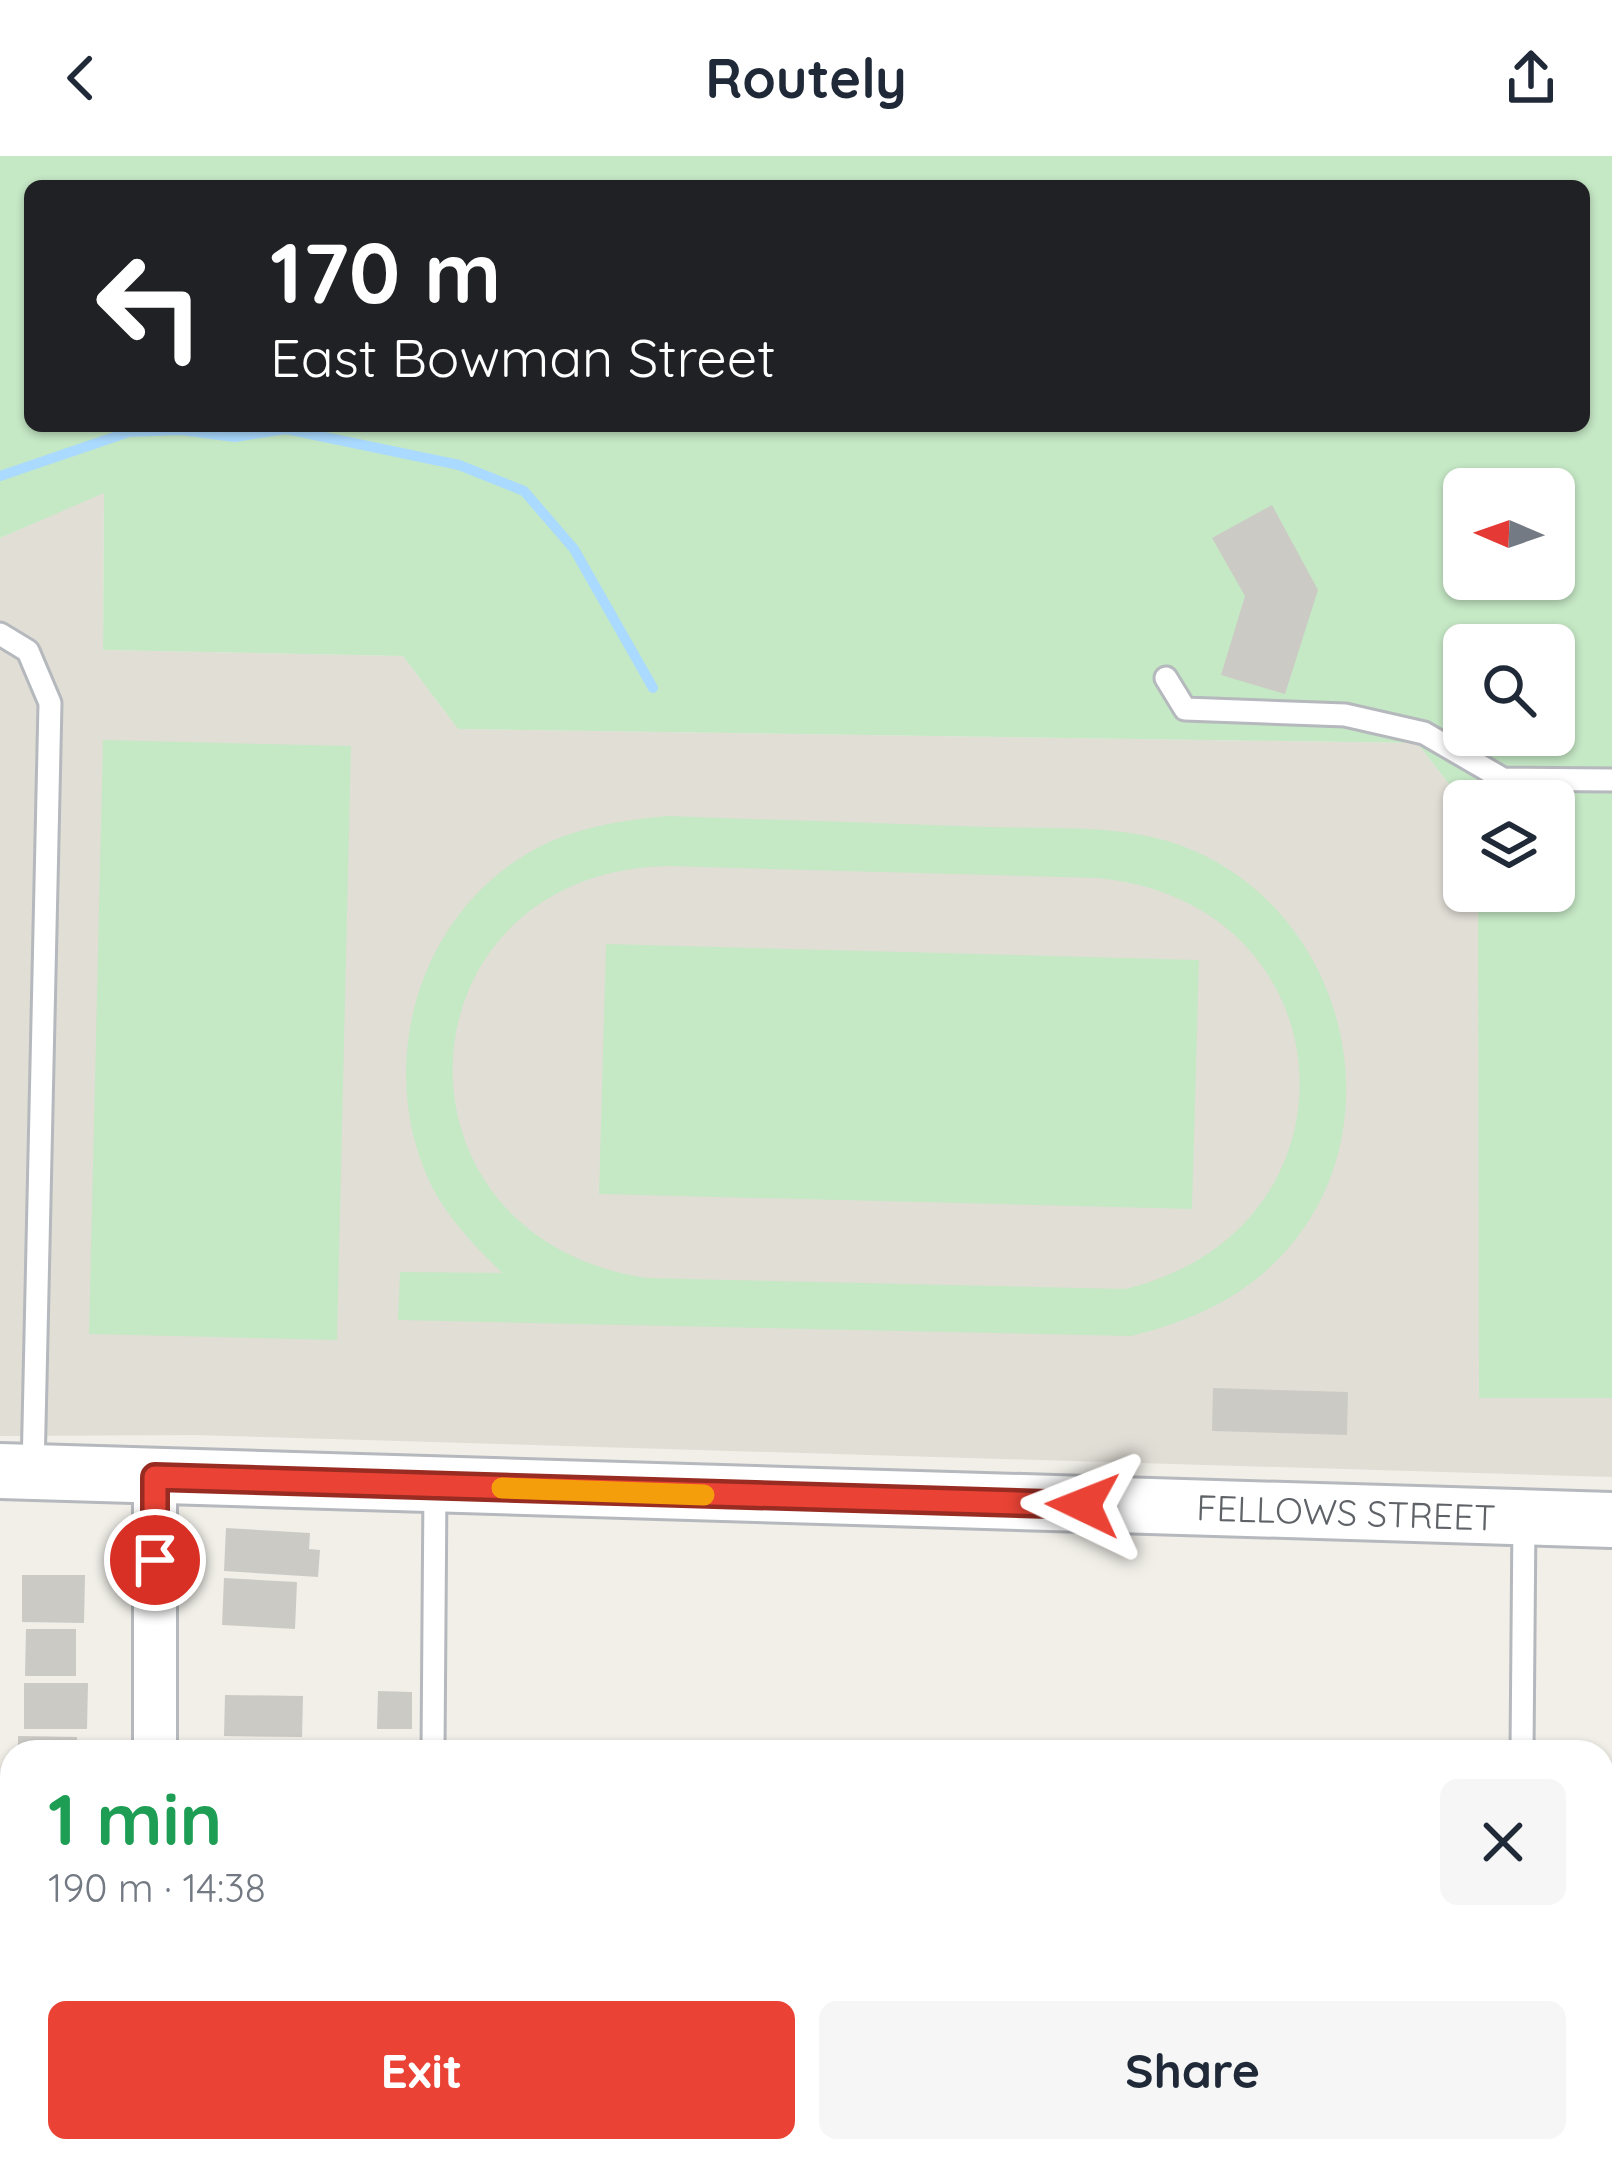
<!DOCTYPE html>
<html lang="en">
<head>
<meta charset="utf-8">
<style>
  :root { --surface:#fff; --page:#f6f6f7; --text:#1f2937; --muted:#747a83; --accent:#ea4335 }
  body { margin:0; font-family:Quicksand,sans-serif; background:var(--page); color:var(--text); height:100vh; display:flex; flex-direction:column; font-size:45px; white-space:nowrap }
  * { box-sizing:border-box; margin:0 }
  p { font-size:39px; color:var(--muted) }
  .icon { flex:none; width:66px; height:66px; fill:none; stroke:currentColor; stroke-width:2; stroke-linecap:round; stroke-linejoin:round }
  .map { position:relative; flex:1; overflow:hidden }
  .side { position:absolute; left:0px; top:1584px; width:1614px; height:423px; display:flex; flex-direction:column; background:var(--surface); border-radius:36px 36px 0 0; box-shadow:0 3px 9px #0004 }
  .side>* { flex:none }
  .hud { position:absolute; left:24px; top:24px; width:1566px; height:252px; border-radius:18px; box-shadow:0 3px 9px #0004; background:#202124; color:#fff; overflow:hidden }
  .needle { width:78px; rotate:272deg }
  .buttons { position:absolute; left:1443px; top:312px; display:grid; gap:24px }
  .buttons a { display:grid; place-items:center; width:132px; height:132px; border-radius:18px; background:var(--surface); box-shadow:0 3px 9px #0004; font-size:60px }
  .pin { position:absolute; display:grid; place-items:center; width:102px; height:102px; color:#fff; margin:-51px; border:6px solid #fff; border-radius:50%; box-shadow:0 3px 12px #0007 }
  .me { position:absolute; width:132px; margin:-66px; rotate:272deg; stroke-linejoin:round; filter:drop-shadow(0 0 9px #0008) }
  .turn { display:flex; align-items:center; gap:42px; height:252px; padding:0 48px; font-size:54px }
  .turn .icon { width:156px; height:156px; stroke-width:2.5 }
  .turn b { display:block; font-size:84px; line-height:102px }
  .round { display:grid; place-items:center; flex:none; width:126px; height:126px; border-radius:18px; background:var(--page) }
  .overview { display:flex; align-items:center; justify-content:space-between; height:204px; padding:0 48px }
  h1 { font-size:72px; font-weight:700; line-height:90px; color:#1e9e55 }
  .button { display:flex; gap:24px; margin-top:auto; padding:24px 48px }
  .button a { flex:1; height:138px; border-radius:18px; background:var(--accent); color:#fff; font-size:48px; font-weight:700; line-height:138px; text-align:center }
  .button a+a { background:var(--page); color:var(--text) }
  header { display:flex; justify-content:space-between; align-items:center; height:156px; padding:0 48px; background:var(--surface); font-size:54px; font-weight:700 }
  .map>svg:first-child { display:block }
</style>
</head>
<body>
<header><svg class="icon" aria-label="back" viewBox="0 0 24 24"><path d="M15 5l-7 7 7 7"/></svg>Routely<svg class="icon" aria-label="share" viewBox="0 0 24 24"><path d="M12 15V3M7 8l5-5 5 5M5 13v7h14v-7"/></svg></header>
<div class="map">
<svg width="1612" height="2006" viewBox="0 0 1612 2006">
  <rect width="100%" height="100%" fill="#f1efe8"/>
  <path fill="#e1ded6" d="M104,336l-1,158 300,6 55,73 959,14 47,60v88h90l58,-70v656l-1418,-42 -194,1v-898z"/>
  <path fill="#c5e8c5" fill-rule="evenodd" d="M0,0h1612v1242h-133l-1,-507h76v-90l-90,2 -47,-60 -959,-14 -55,-73 -300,-6 1,-157 -104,45zM30,30h1554v240h-1554zM1464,333h90v90h-90zM1464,489h90v90h-90z
    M103,584l248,6 -14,594 -248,-6z
    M668,660c106,4 213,7 319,11 62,2 131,-3 190,17 174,61 230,299 91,425 -40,36 -85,54 -137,67l-733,-16 2,-48 102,1c-26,-26 -53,-53 -70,-86 -60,-122 -13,-281 111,-342 40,-19 81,-25 125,-29zM666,710l431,12c254,23 276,352 28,411l-478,-11c-271,-40 -253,-404 19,-412z
    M606,788l593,16 -7,249 -593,-15z"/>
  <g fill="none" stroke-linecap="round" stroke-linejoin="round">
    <path stroke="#aadaff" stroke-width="10" d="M0,320l129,-44 51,-2 55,7 51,-8 173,36 65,26 50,58 79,139
      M998,1995l1,11"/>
  </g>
  <path fill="#cccac5" d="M1272,349l46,85 -33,104 -64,-19 24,-79 -33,-58z
    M1213,1232l135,4 -1,43 -135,-4z
    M226,1372l84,5 -1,16 11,1 -2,27 -94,-6z
    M22,1419h63l-1,48 -62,-1z
    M224,1422l73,4 -2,47 -73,-4z
    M26,1473h50v47h-51z
    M24,1527h64l-1,46h-63z
    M378,1535l34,1v37h-35z
    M225,1539l78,1 -1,41 -78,-1z
    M18,1580l59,1v15h-59z
    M221,1587l85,1v8h-85z
    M0,1792h12v34l-12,-1z
    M772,1995h60v11l-60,-1z
    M1119,1995h59v11h-59z"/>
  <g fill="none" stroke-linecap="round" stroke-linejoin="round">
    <defs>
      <path id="service" d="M0,478l28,17 22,52 -17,768
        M1166,522l19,31 160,6 79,18 79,46 109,1
        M433,1596l2,-265
        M1522,1596l2,-234
        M0,1698l12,1
        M1602,1742h10
        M427,2006v-11
        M1521,2006v-11"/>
      <path id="minor" d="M155,1596v-275
        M155,1995v11
        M700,2006v-11
        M1245,2006v-11"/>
      <path id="tertiary" d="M0,1315l1612,49"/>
    </defs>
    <use href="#service" stroke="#b5b8bc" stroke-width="27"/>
    <use href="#minor" stroke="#b5b8bc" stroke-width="48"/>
    <use href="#tertiary" stroke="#b5b8bc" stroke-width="60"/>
    <use href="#service" stroke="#fff" stroke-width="21"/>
    <use href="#minor" stroke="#fff" stroke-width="42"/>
    <use href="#tertiary" stroke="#fff" stroke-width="54"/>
  </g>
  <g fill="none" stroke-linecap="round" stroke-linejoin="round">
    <defs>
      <path id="route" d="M155,1404v-83l928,28"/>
    </defs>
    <use href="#route" stroke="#982c22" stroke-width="30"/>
    <use href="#route" stroke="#ea4335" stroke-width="21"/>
    <path stroke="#f59e0b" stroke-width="21" d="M502,1332l202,7"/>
  </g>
  <g text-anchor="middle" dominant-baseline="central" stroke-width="10" stroke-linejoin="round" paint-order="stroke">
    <g font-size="36" fill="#5f6368" stroke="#fff">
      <text transform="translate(1346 1356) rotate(2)">FELLOWS STREET</text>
    </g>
  </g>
</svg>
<div class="buttons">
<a><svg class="needle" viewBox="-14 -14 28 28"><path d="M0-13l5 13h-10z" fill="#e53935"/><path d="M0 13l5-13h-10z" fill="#747a83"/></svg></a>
<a><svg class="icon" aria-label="search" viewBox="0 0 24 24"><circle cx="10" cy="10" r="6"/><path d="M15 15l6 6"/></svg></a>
<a><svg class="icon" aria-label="layers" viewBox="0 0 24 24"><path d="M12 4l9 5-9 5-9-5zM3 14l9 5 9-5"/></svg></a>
</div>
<div class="pin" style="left:155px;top:1404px;background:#d93025"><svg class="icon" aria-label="arrive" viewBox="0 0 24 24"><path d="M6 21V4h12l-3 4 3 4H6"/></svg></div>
<svg class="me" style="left:1083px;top:1349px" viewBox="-20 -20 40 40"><path d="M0-17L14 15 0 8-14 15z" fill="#ea4335" stroke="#fff" stroke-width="4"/></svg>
<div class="hud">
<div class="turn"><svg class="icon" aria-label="left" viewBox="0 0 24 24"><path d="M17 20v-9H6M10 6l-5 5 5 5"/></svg><div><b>170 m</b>East Bowman Street</div></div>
</div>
<section class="side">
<div class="overview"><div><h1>1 min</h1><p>190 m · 14:38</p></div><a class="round"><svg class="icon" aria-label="close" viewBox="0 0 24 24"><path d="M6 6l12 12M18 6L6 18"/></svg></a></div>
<div class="button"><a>Exit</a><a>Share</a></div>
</section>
</div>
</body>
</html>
